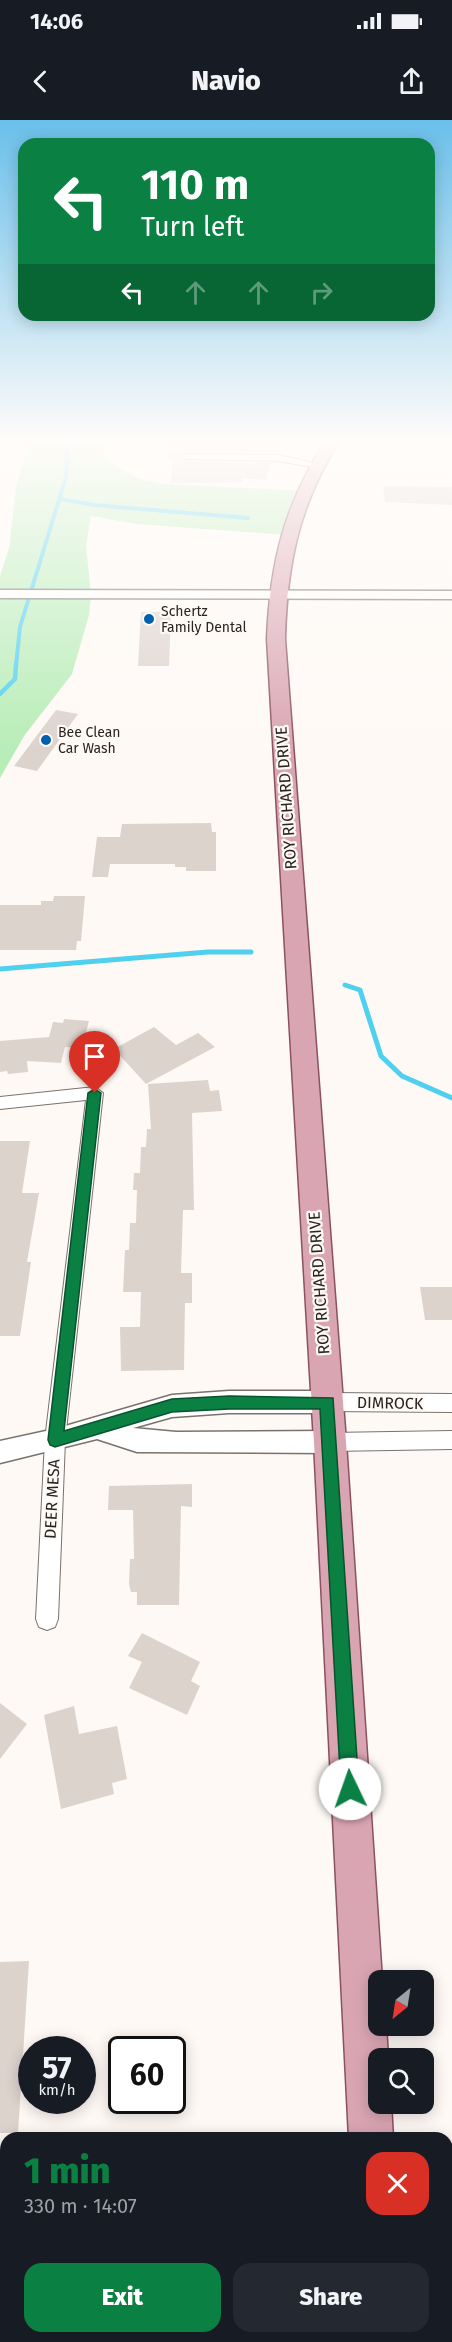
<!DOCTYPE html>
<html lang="en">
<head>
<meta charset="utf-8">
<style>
  :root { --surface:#171b24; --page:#242831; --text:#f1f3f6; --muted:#9ea1a6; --accent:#0b8043 }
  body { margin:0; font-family:"Fira Sans",sans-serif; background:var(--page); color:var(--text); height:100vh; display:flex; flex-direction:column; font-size:22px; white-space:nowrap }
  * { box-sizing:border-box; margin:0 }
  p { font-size:20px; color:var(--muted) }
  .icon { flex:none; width:33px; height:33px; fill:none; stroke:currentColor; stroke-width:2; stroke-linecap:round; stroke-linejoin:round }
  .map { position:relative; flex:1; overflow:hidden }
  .panel { position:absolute; left:0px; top:2012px; width:453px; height:212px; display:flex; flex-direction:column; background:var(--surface); border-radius:18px 18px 0 0; box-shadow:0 3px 15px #0003 }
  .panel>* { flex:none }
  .banner { position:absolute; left:18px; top:18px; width:417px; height:183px; border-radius:18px; box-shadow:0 3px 15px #0003; background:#0b8043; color:#fff; overflow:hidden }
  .needle { width:39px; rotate:210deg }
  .tools { position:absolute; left:368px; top:1850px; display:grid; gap:12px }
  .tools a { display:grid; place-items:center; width:66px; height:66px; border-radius:12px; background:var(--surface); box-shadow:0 3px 15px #0003; font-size:30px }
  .speed { position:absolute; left:18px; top:1916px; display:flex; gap:12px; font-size:30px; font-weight:700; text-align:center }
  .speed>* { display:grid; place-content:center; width:78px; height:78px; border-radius:50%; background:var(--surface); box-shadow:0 3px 15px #0003; line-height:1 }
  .speed small { font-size:15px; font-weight:400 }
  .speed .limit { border:3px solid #111; border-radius:9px; background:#fff; color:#111 }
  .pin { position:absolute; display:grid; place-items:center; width:51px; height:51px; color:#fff; margin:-62px -26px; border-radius:50% 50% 50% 0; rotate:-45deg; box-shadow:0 0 6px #0007 }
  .pin .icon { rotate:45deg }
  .me { position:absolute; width:66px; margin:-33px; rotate:357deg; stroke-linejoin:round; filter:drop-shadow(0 0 4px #0008) }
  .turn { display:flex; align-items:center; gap:21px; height:126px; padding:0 24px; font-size:27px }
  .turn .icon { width:78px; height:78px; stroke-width:2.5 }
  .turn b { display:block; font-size:42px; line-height:51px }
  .lanes { display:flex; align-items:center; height:57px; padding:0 24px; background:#0003; justify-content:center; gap:30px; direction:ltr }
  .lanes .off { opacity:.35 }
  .round { display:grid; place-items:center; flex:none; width:63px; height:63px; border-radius:18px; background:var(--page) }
  .overview { display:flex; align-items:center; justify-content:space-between; height:102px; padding:0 24px }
  h1 { font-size:36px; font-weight:800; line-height:45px; color:var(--accent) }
  .cta { display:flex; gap:12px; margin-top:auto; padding:12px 24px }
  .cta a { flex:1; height:69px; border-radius:18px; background:var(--accent); color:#fff; font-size:24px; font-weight:800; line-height:69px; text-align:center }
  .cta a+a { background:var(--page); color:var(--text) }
  .status { display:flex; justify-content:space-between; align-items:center; height:42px; padding:0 30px; background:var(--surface); direction:ltr }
  .status svg { height:16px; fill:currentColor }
  header { display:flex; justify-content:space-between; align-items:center; height:78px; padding:0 24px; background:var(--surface); font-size:27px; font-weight:800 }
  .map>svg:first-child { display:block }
</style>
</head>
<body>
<div class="status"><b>14:06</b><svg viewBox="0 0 49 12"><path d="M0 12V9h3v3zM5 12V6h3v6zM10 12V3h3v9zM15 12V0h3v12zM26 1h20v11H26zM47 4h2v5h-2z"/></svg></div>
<header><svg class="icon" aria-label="back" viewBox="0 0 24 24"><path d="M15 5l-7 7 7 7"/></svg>Navio<svg class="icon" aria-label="share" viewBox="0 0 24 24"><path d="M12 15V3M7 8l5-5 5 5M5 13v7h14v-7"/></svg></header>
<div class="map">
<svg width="452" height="2222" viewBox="0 0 452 2222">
  <rect width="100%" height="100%" fill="#fef9f5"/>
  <path fill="#b7edb7" d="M30,320h75v16l13,12 22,11 25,5 141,7 -19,44 -150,-11 -46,-8 -5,30 5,48 -2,21 -17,59 -48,62 -24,42v-202l9,-28 7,-61z"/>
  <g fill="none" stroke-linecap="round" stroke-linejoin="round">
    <path stroke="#4ed0ee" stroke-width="4" d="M60,379l34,6 154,13
      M16,546l4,-39 46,-150 2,-37"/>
    <path stroke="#4ed0ee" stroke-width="4.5" d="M0,574l15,-15 1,-15"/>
    <path stroke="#4ed0ee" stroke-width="5" d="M0,849l208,-17h43
      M345,865l15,5 21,66 21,20 50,22"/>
  </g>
  <path fill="#dcd3cd" d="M173,320h106l-4,13 -93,-1v7l5,2 84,2 -5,17 -24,-2v4l-52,1h-19l2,-23 -6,-2z
    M383,366l69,1v18l-67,-3z
    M141,492h30l-2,54h-31z
    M56,590l22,4 -41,57 -23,-5z
    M211,703l1,9h4v39h-30v-4h-11v-3h-65l-2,13h-16l5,-40h23l2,-13z
    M54,776h31l-4,45h-4l-1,9h-76v-45h41v-4h12z
    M64,899l25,2 -7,27 -17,-1 -4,16 -34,-2 1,11 -20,2 -1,-3 -7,1v-31l49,-4 4,-15 10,1z
    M154,907l22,18 22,-12 17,14 -69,37 -32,-35z
    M208,960l2,11 9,-1 3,21 -30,2 2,97h-11l-2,63h11v30h-7l-1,67 -63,1 -1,-44h20l1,-35h-18l2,-42h4l1,-27h6l1,-33h-4l1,-17h6l1,-26h5l1,-18h4l-3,-45z
    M0,1021h30l-8,52h17l-12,69h4l-11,74h-20z
    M420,1167h32v33h-27z
    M192,1364v23l-11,-1 -2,99h-42v-13h-6l-2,-8 1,-25h4l-1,-49h-25l1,-24z
    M142,1513l58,29 -9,19 9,5 -13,29 -58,-27 13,-26 -14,-6z
    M0,1583l27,21 -27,35z
    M74,1586l5,28 38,-8 10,53 -15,4 2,11 -53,15 -17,-94z
    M29,1841l-11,172h-18v-171z"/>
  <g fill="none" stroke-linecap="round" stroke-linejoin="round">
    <defs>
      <path id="minor" d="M184,334l94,1 45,10 -5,3 -40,-7 -91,-2 -3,-1z
        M95,967l8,6 -38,347 -7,179 -3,8 -8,3 -8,-3 -3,-8 9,-179 41,-340 -86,9v-12z
        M327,1273l125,1v18l-125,-1 -7,-3 -3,-6 3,-6z
        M452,1311v18l-122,2 -7,-3 -3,-6 3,-6 7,-3z"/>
      <path id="tertiary" d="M0,470l452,1v8l-452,-1z
        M229,1271h98l9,3 3,8 -3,8 -9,3h-98l-57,4 -39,11 43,4 154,-1 9,3 4,8 -4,8 -9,3 -193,-1 -40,-13 -97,24v-22l55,-12 117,-34z"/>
      <path id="primary" d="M326,320h14c-41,65 -53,123 -55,199l61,803 36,538h-4v45h8l2,33h-10v45h13l2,35h-44l-35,-696 -47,-803c3,-76 17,-134 59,-199z
        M359,2217h48l1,5h-48z"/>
    </defs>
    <use href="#minor" stroke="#7a726c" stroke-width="2"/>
    <use href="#tertiary" stroke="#7a726c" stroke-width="3"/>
    <use href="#primary" stroke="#8c5160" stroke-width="3"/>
    <use href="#minor" fill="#fff" fill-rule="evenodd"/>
    <use href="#tertiary" fill="#fff" fill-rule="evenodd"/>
    <use href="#primary" fill="#daa5b3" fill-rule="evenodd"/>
  </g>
  <linearGradient id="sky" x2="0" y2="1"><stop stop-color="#6abfea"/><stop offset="0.51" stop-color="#fffcfa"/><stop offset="1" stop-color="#fffcfa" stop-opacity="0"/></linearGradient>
  <rect width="452" height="631" fill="url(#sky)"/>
  <path fill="#0b8043" stroke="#07532c" stroke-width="1.5" d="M95,969l6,4 -37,338 108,-32 57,-3 104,2 26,391 -3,7 -6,2 -7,-2 -2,-7 -21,-380h-91l-57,3 -117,35 -5,-2 -2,-5 40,-347z"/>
  <g fill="#0060ad" stroke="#fef9f5" stroke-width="2">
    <circle cx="149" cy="499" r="6"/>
    <circle cx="46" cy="620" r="6"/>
  </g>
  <g text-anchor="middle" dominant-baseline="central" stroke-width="4.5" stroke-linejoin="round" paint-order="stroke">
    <g font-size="14" fill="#282422" stroke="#fef9f5" text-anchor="start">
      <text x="161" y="491">Schertz<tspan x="161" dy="16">Family Dental</tspan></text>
      <text x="58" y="612">Bee Clean<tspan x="58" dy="16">Car Wash</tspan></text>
    </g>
    <g font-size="16" fill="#282422" stroke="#fef9f5">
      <text transform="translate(286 678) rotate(-94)">ROY RICHARD DRIVE</text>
      <text transform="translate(319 1163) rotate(-94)">ROY RICHARD DRIVE</text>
      <text transform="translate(390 1283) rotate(1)">DIMROCK</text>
      <text transform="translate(52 1379) rotate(-87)">DEER MESA</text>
    </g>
  </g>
</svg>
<div class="tools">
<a><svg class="needle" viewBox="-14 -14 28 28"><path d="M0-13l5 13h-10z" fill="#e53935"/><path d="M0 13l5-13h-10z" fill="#9ea1a6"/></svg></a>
<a><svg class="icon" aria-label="search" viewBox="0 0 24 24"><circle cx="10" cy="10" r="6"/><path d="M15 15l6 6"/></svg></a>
</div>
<div class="speed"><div>57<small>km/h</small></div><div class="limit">60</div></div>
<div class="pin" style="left:95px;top:973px;background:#d93025"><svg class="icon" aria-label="arrive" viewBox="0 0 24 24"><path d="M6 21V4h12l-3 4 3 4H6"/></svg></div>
<svg class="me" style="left:350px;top:1669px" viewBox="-20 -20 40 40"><circle r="19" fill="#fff"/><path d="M0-13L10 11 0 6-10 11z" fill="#0b8043"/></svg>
<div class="banner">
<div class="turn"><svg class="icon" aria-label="left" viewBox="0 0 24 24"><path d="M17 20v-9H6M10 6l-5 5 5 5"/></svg><div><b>110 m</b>Turn left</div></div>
<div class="lanes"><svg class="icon" aria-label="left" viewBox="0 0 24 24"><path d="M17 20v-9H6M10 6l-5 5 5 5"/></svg><svg class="icon off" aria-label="ahead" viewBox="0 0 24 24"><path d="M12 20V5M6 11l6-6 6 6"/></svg><svg class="icon off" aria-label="ahead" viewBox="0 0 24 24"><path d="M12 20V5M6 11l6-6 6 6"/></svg><svg class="icon off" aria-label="right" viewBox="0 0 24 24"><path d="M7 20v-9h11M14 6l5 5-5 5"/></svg></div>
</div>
<section class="panel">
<div class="overview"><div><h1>1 min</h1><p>330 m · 14:07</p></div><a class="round" style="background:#d93025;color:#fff"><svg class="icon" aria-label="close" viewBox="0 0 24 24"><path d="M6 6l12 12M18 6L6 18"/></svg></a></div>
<div class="cta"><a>Exit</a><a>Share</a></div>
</section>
</div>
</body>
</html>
